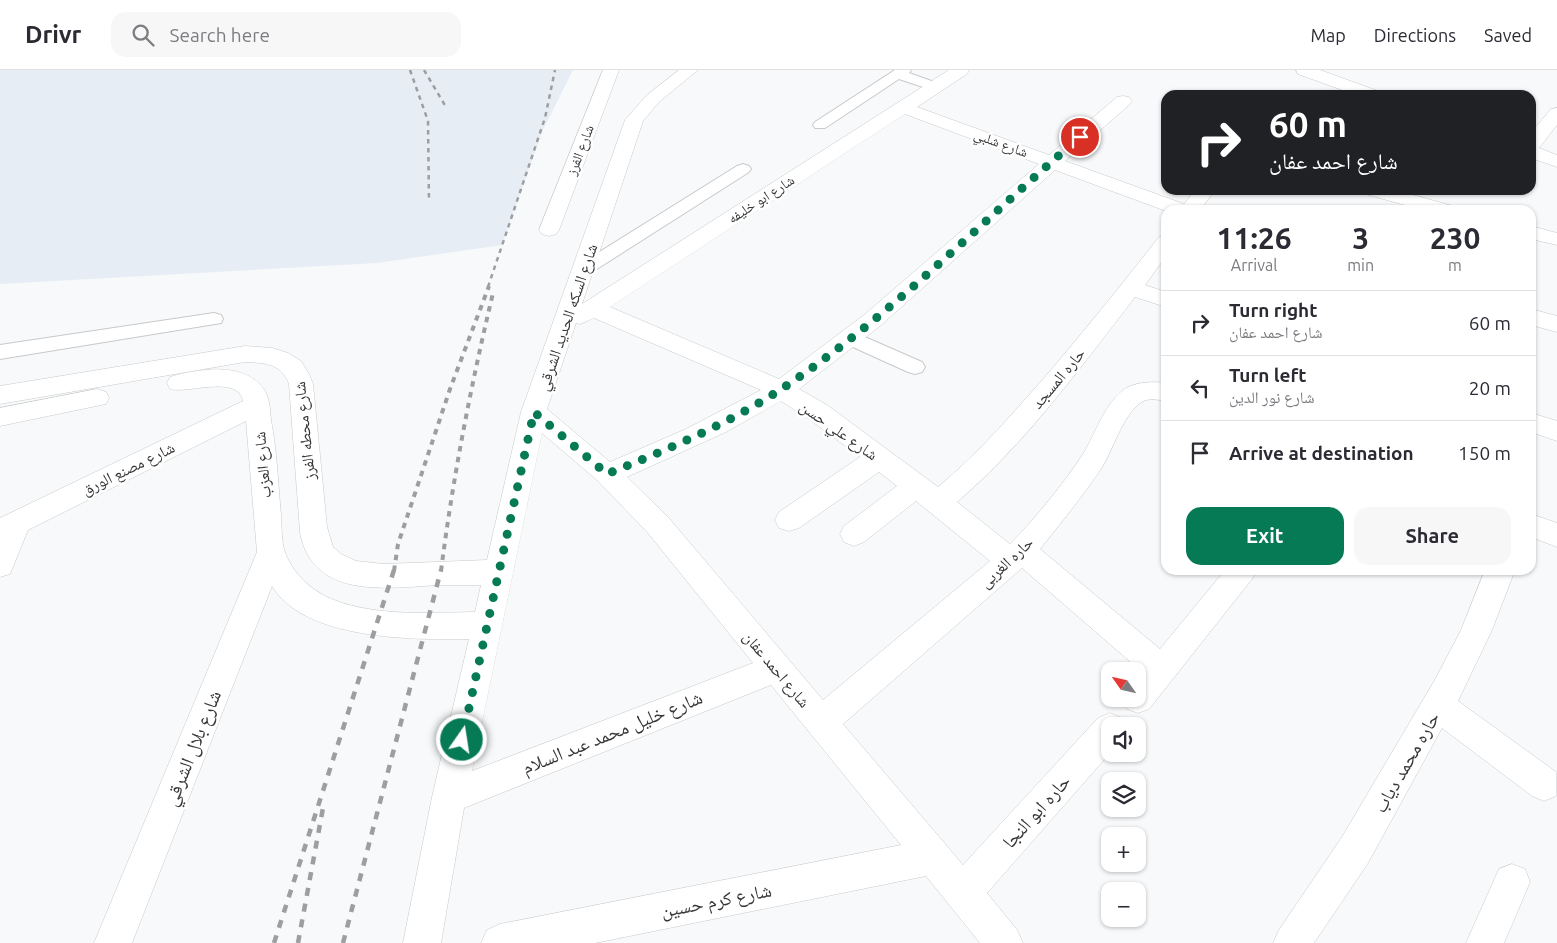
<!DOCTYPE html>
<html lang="en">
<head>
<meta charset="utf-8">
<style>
  :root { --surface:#fff; --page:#f7f7f7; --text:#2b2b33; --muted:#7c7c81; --line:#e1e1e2; --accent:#067955 }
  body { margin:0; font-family:Ubuntu,"Noto Naskh Arabic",sans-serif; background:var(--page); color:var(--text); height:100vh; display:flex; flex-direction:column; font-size:19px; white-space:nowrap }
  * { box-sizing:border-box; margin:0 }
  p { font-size:16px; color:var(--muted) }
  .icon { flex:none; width:28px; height:28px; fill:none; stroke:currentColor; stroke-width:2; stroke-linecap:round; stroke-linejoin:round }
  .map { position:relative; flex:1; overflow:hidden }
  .details { position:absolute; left:1161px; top:135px; width:375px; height:370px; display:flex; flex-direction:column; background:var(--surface); border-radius:15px; box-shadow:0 1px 4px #0004 }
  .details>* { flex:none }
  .guide { position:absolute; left:1161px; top:20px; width:375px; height:105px; border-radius:15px; box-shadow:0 1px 4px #0004; background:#202124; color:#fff; overflow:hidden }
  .needle { width:32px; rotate:304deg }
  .controls { position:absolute; left:1101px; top:592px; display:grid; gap:10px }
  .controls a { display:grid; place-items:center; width:45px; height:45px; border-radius:10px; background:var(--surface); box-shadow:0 1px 4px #0004; font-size:25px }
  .pin { position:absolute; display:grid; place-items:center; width:42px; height:42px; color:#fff; margin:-21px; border:2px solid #fff; border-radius:50%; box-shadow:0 1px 5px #0007 }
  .me { position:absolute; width:55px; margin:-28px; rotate:13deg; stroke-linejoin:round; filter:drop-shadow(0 0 4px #0008) }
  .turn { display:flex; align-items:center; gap:18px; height:105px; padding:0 25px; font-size:22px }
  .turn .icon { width:65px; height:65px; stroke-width:2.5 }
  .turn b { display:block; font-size:35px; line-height:42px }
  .eta { display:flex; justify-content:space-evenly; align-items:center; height:85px; text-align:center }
  .eta b { font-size:30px; font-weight:700; line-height:35px }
  .primary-button { display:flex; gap:10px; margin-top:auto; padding:10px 25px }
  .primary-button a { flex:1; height:58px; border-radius:15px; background:var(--accent); color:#fff; font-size:20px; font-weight:700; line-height:58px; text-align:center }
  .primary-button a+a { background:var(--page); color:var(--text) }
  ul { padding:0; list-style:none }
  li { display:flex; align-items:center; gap:15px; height:65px; padding:0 25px; border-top:1px solid var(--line) }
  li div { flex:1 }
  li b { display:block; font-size:19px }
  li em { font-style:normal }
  header { display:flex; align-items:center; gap:30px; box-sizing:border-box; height:70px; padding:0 25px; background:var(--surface); border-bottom:1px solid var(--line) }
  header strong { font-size:24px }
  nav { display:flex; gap:28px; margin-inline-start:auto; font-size:18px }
  .search { width:350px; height:45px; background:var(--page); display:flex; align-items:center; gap:12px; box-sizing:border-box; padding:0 18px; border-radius:15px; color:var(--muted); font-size:19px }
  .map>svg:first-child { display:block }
</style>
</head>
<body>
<header>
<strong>Drivr</strong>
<div class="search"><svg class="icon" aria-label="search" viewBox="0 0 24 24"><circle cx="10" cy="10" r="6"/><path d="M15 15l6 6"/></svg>Search here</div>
<nav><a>Map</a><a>Directions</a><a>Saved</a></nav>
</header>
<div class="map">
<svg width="1557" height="873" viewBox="0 0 1557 873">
  <rect width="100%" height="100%" fill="#f7f9fb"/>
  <path fill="#e6edf5" d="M0,0h573l-31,62 -40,113 -125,18 -377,21z"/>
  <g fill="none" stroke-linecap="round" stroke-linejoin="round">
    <defs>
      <path id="lane" d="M895,0h16l-2,3 31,11 2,3 -2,3 -5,1 -36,-12 -74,49h-10l-2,-3 2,-3z
        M743,94l6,2 2,3 -2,3 -160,102 -6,2 -6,-2 -3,-4 3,-4 160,-100z
        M214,243l7,2 2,4 -2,4 -221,36v-14z
        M851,261l71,31 3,5 -3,5 -7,2 -7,-2 -64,-29 -3,-5 3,-5z"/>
      <path id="street" d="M603,0h16l-60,160 -3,4 -7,2 -7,-2 -3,-4z
        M679,0h19l-39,32 -16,19 -61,183 367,-234h20l-2,4 -50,33 132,48 68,-58 6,-1 6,1 3,4 -3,4 -64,56 119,43 11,-14h20l-15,20 -34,1 -111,-41 -175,156 -81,63 28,16 111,82c42,-35 77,-76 113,-117 37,-44 73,-88 108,-133l7,-1v20l-21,29 21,7v15l-31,-10c-55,71 -109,146 -178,205l53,42c24,-24 55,-62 73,-90 13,-21 20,-47 39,-63 10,-9 31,-10 44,-8v18c-8,-1 -18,-4 -26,2 -18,14 -27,47 -39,66 -19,28 -40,54 -61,80l120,100 65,-79h32l-5,9 -103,130 -11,4 -11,-4 -5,-10h16v-24l3,-4 -119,-103 -179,156 120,141 135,-147 12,-5 12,5 3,8h-15v27l-123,140 30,37 6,13h-43l-54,-67 -331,67h-114l6,-13 13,-6 401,-79 -130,-160 -307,123 -23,135h-38l29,-146 37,-158c-55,1 -165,1 -197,-53l-140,357h-38l163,-391 -11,-131 -218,109 -18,44 -10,3v-59l243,-117c-5,-27 -55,-7 -73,-12l-3,-6 3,-6c28,-8 72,-16 93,11 7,9 7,22 8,32 6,31 7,63 10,95 1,12 0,26 4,37 5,15 17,29 30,38 41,28 113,23 160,22l6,-27c-14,0 -28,0 -42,0 -52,3 -127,15 -139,-53l-11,-148c-8,-21 -24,-21 -44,-22l-245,42v-18l245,-40 27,2 16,5 13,8 8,13 4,10 14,143 6,20 8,7 15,7 28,3 103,-4 34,-148 104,-292 22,-25zM905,44l134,50 -175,151 -85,64 -169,-72zM594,248l167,72 -75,39 -76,33 -63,-53 29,-86 4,1zM781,331l28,18 51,38 -81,55 -4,8 4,8 10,3 10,-3 80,-56 18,14 -53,40 -4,8 4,8 10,4 10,-4 52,-41 74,60 -167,139 -155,-183 -41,-40 99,-45zM542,363l56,48 50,52 105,130 -281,108z
        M1296,0h24l58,21 3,4h-25l-58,-21z
        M1557,38v17l-18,23 18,7v12l-26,-9v-25l20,-24z
        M1362,120h33l58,16 3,4h-33l-58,-16z
        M1531,156l26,7v12l-26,-6z
        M1531,239l26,7v16l-26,-7z
        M97,319l9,3 3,6 -3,6 -106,22v-18z
        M1531,343l26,8v20l-26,-9z
        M1531,444l26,9v24l-26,-10z
        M1485,500h30l-23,60 -34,71 98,71v24l-12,5 -12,-5 -90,-68 -74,135 -54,80h-41l6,-13 63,-93 94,-159 25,-48z
        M1512,794l13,5 5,13 -26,61h-38l33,-74z"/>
    </defs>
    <use href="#lane" stroke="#c7c9cb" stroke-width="2"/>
    <use href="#street" stroke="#c7c9cb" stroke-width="1"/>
    <use href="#lane" fill="#fff" fill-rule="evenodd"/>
    <use href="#street" fill="#fff" fill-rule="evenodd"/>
    <path stroke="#9d9ea0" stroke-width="2.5" stroke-dasharray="4.5 4.5" stroke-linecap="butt" d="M410,0l18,51 1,81
      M424,0l22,37
      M488,217l57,-169 10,-48"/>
    <path stroke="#9d9ea0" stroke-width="4" stroke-dasharray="5.5 5.5" stroke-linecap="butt" d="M394,501l4,-27 52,-155 39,-103
      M441,501c12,-94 30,-186 52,-278"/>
    <path stroke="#9d9ea0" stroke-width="4.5" stroke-dasharray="8 8" stroke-linecap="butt" d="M274,873l120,-373
      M298,873l25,-135
      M343,873l98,-373"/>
  </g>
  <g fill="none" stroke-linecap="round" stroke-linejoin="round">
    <path stroke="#067955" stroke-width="9" stroke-dasharray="0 16.2" d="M462,670l72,-328 73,62c59,-24 119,-49 173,-84 109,-72 201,-168 300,-253"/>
  </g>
  <g text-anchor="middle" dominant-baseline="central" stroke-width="5" stroke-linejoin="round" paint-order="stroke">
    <g font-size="14" fill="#373738" stroke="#fff">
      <text transform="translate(1001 73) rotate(20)">شارع شلبي</text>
      <text transform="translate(580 80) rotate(-69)">شارع الفرز</text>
      <text transform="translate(761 129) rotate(-33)">شارع ابو خليفه</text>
    </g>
    <g font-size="16" fill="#373738" stroke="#fff">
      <text transform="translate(567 247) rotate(-71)">شارع السكه الحديد الشرقي</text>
      <text transform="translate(1058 308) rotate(-50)">حاره المسجد</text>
      <text transform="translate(839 360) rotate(35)">شارع علي حسن</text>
      <text transform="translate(304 361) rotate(-96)">شارع محطه الفرز</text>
      <text transform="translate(262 395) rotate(-95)">شارع العزب</text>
      <text transform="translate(128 398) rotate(-26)">شارع مصنع الورق</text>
      <text transform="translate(1006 492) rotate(-43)">حاره الغربى</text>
      <text transform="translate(777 599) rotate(50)">شارع احمد عفان</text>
    </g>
    <g font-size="19" fill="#373738" stroke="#fff">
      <text transform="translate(612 662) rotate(-22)">شارع خليل محمد عبد السلام</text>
      <text transform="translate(192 678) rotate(-68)">شارع بلال الشرقي</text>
      <text transform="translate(1406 692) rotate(-60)">حاره محمد دياب</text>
      <text transform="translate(1036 741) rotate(-48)">حاره ابو النجا</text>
      <text transform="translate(716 830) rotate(-11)">شارع كرم حسين</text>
    </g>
  </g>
</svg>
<div class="controls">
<a><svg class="needle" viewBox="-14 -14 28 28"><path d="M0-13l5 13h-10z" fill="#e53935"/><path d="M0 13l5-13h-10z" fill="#7c7c81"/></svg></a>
<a><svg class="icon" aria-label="sound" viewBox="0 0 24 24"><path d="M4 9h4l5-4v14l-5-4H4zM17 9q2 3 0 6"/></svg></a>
<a><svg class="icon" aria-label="layers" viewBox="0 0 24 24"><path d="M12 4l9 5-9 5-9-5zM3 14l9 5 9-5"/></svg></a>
<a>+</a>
<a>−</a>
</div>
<div class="pin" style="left:1080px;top:67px;background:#d93025"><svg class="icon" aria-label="arrive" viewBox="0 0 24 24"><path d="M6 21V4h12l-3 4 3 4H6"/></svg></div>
<svg class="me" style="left:462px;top:670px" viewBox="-20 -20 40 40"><circle r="17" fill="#067955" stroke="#fff" stroke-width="3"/><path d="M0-11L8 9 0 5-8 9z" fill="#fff"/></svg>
<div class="guide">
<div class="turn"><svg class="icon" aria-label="right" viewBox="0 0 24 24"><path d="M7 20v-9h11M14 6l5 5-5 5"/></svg><div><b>60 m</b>شارع احمد عفان</div></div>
</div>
<section class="details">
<div class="eta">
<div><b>11:26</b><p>Arrival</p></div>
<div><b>3</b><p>min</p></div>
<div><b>230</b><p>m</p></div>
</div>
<ul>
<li><svg class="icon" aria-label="right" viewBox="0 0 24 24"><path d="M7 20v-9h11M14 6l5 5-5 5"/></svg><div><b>Turn right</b><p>شارع احمد عفان</p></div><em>60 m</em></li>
<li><svg class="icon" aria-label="left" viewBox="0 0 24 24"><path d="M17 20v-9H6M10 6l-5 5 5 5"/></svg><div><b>Turn left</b><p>شارع نور الدين</p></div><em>20 m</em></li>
<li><svg class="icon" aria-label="arrive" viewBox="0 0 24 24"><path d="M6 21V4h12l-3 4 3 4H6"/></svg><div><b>Arrive at destination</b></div><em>150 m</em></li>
</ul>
<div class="primary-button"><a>Exit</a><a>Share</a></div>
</section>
</div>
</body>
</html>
